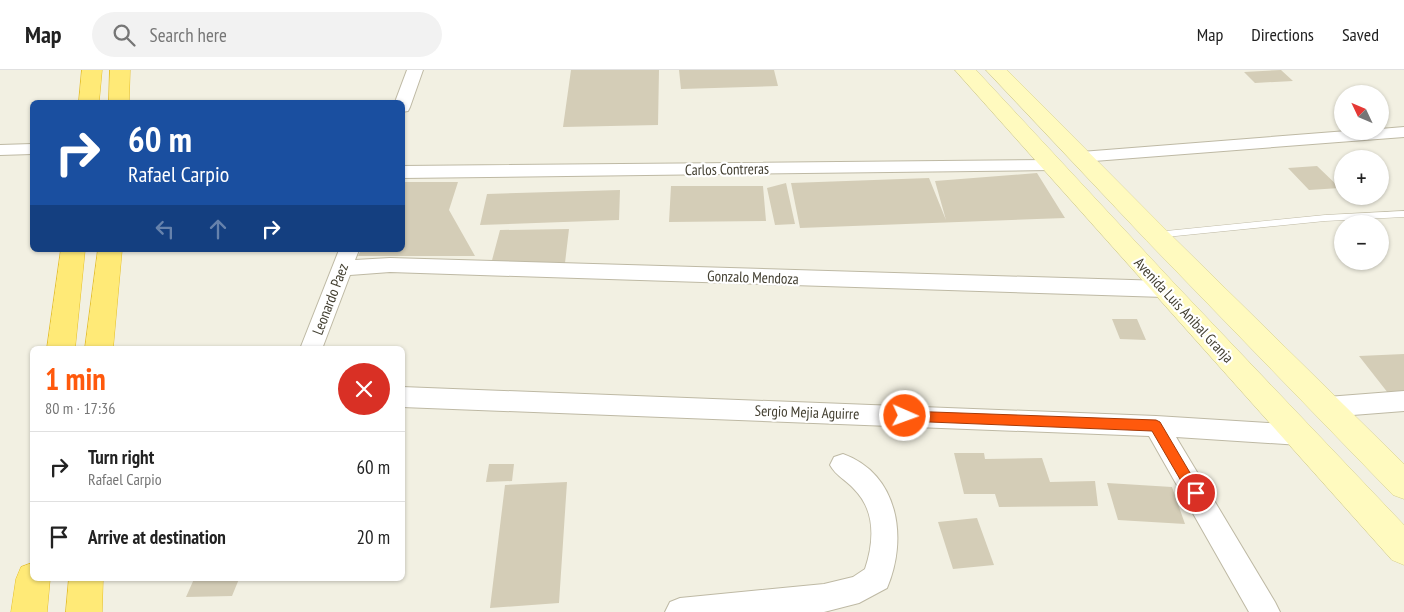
<!DOCTYPE html>
<html lang="en">
<head>
<meta charset="utf-8">
<style>
  :root { --surface:#fff; --page:#f2f2f2; --text:#222; --muted:#767676; --line:#e0e0e0; --accent:#ff590c }
  body { margin:0; font-family:"PT Sans Narrow",sans-serif; background:var(--page); color:var(--text); height:100vh; display:flex; flex-direction:column; font-size:19px; white-space:nowrap }
  * { box-sizing:border-box; margin:0 }
  p { font-size:16px; color:var(--muted) }
  .icon { flex:none; width:28px; height:28px; fill:none; stroke:currentColor; stroke-width:2; stroke-linecap:round; stroke-linejoin:round }
  .map { position:relative; flex:1; overflow:hidden }
  .side { position:absolute; left:30px; top:276px; width:375px; height:235px; display:flex; flex-direction:column; background:var(--surface); border-radius:8px; box-shadow:0 1px 4px #0004 }
  .side>* { flex:none }
  .guide { position:absolute; left:30px; top:30px; width:375px; height:152px; border-radius:8px; box-shadow:0 1px 4px #0004; background:#1a4fa0; color:#fff; overflow:hidden }
  .needle { width:32px; rotate:314deg }
  .buttons { position:absolute; left:1334px; top:15px; display:grid; gap:10px }
  .buttons a { display:grid; place-items:center; width:55px; height:55px; border-radius:50%; background:var(--surface); box-shadow:0 1px 4px #0004; font-size:25px }
  .pin { position:absolute; display:grid; place-items:center; width:42px; height:42px; color:#fff; margin:-21px; border:2px solid #fff; border-radius:50%; box-shadow:0 1px 5px #0007 }
  .me { position:absolute; width:55px; margin:-28px; rotate:92deg; stroke-linejoin:round; filter:drop-shadow(0 0 4px #0008) }
  .turn { display:flex; align-items:center; gap:18px; height:105px; padding:0 15px; font-size:22px }
  .turn .icon { width:65px; height:65px; stroke-width:2.5 }
  .turn b { display:block; font-size:35px; line-height:42px }
  .lanes { display:flex; align-items:center; height:48px; padding:0 15px; background:#0003; justify-content:center; gap:25px; direction:ltr }
  .lanes .off { opacity:.35 }
  .round { display:grid; place-items:center; flex:none; width:52px; height:52px; border-radius:26px; background:var(--page) }
  .summary { display:flex; align-items:center; justify-content:space-between; height:85px; padding:0 15px }
  h1 { font-size:30px; font-weight:700; line-height:38px; color:var(--accent) }
  ul { padding:0; list-style:none }
  li { display:flex; align-items:center; gap:15px; height:70px; padding:0 15px; border-top:1px solid var(--line) }
  li div { flex:1 }
  li b { display:block; font-size:19px }
  li em { font-style:normal }
  header { display:flex; align-items:center; gap:30px; box-sizing:border-box; height:70px; padding:0 25px; background:var(--surface); border-bottom:1px solid var(--line) }
  header strong { font-size:24px }
  nav { display:flex; gap:28px; margin-inline-start:auto; font-size:18px }
  .search { width:350px; height:45px; background:var(--page); display:flex; align-items:center; gap:12px; box-sizing:border-box; padding:0 18px; border-radius:28px; color:var(--muted); font-size:19px }
  .map>svg:first-child { display:block }
</style>
</head>
<body>
<header>
<strong>Map</strong>
<div class="search"><svg class="icon" aria-label="search" viewBox="0 0 24 24"><circle cx="10" cy="10" r="6"/><path d="M15 15l6 6"/></svg>Search here</div>
<nav><a>Map</a><a>Directions</a><a>Saved</a></nav>
</header>
<div class="map">
<svg width="1404" height="542" viewBox="0 0 1404 542">
  <rect width="100%" height="100%" fill="#f2f0e2"/>
  <path fill="#d4cdb7" d="M571,0h88l-1,55 -95,2z
    M679,0h95l4,16 -97,3z
    M1281,0l12,11 -38,2 -11,-11z
    M1317,96l23,22 -31,2 -21,-22z
    M1037,103l28,45 -265,10 -9,-45 138,-5 17,42 -11,-39z
    M402,112h56l-9,28 26,46h-117l3,-6h41z
    M786,113l9,41 -20,1 -8,-37z
    M671,116h92l3,35 -97,1z
    M620,120l-1,30 -139,5 7,-31z
    M569,159l-4,34 -74,1 9,-34z
    M1112,249h25l9,21 -26,-1z
    M1404,284v38l-16,1 -29,-37z
    M954,383h30l1,6 57,-1 8,24 45,-1 3,25 -99,1 -4,-13h-31z
    M489,394h25l-2,17 -26,1z
    M567,412l-8,121 -69,5 15,-123z
    M1107,413l65,4 13,37 -67,-4z
    M977,448l17,47 -41,4 -15,-47z
    M194,509h45l-7,17 -46,1z"/>
  <g fill="none" stroke-linecap="round" stroke-linejoin="round">
    <defs>
      <path id="service" d="M1404,141v6l-79,4 -169,17 -5,-3 5,-3 169,-17z"/>
      <path id="minor" d="M407,0h16l-13,37 -2,4 -6,1v-10h-7z
        M1404,57v10l-323,25 -6,-1 -3,-4 3,-4 6,-1 266,-21h33v-2z
        M32,74v10l-32,1v-10z
        M1051,90l6,1 3,4 -3,4 -6,1 -649,8v-12z
        M339,180h20l-4,10 35,-2 774,23 7,3 4,5 -4,5 -7,3 -774,-25 -40,3 -28,74h-22z
        M402,317l754,29 144,9 9,3 3,7 -3,7 -9,3 -124,-8 99,165 5,10h-31l-100,-176 -747,-29z
        M1404,321v20l-77,6 -9,-3 -3,-7 3,-7 9,-3z
        M843,384c56,20 65,85 44,134l-28,15 -35,9h-159l5,-10 10,-4 144,-14 29,-7 12,-8c9,-27 11,-58 -11,-80 -8,-9 -18,-13 -24,-24l4,-8z"/>
      <path id="secondary" d="M955,0h21l197,212 231,243v40l-12,-5z
        M986,0h21l158,159 239,235v35l-11,-4 -246,-254z"/>
      <path id="trunk" d="M82,0h20l-3,32h-20z
        M110,0h20l-1,32h-20z
        M61,180h24l-10,99h-28z
        M98,180h24l-9,99h-28z
        M32,493v16h18l-3,33h-36l5,-33 5,-12z
        M69,509h34l-1,33h-36z"/>
    </defs>
    <use href="#service" stroke="#beb9a4" stroke-width="1"/>
    <use href="#minor" stroke="#beb9a4" stroke-width="2"/>
    <use href="#secondary" stroke="#d4ce8f" stroke-width="1"/>
    <use href="#trunk" stroke="#e5bf29" stroke-width="1"/>
    <use href="#service" fill="#fff" fill-rule="evenodd"/>
    <use href="#minor" fill="#fff" fill-rule="evenodd"/>
    <use href="#secondary" fill="#fffabf" fill-rule="evenodd"/>
    <use href="#trunk" fill="#ffea77" fill-rule="evenodd"/>
  </g>
  <path fill="#ff590c" stroke="#a63a08" d="M905,341l251,9 4,2 42,71 -2,5 -4,1 -5,-1 -39,-67 -247,-10 -4,-1 -2,-4 2,-3z"/>
  <g text-anchor="middle" dominant-baseline="central" stroke-width="4.5" stroke-linejoin="round" paint-order="stroke">
    <g font-size="15" fill="#444032" stroke="#fff">
      <text transform="translate(727 99) rotate(-1)">Carlos Contreras</text>
      <text transform="translate(753 207) rotate(2)">Gonzalo Mendoza</text>
      <text transform="translate(330 229) rotate(-69)">Leonardo Paez</text>
      <text transform="translate(1184 240) rotate(47)">Avenida Luis Anibal Granja</text>
      <text transform="translate(807 342) rotate(2)">Sergio Mejia Aguirre</text>
    </g>
  </g>
</svg>
<div class="buttons">
<a><svg class="needle" viewBox="-14 -14 28 28"><path d="M0-13l5 13h-10z" fill="#e53935"/><path d="M0 13l5-13h-10z" fill="#767676"/></svg></a>
<a>+</a>
<a>−</a>
</div>
<div class="pin" style="left:1196px;top:423px;background:#d93025"><svg class="icon" aria-label="arrive" viewBox="0 0 24 24"><path d="M6 21V4h12l-3 4 3 4H6"/></svg></div>
<svg class="me" style="left:905px;top:346px" viewBox="-20 -20 40 40"><circle r="17" fill="#ff590c" stroke="#fff" stroke-width="3"/><path d="M0-11L8 9 0 5-8 9z" fill="#fff"/></svg>
<div class="guide">
<div class="turn"><svg class="icon" aria-label="right" viewBox="0 0 24 24"><path d="M7 20v-9h11M14 6l5 5-5 5"/></svg><div><b>60 m</b>Rafael Carpio</div></div>
<div class="lanes"><svg class="icon off" aria-label="left" viewBox="0 0 24 24"><path d="M17 20v-9H6M10 6l-5 5 5 5"/></svg><svg class="icon off" aria-label="ahead" viewBox="0 0 24 24"><path d="M12 20V5M6 11l6-6 6 6"/></svg><svg class="icon" aria-label="right" viewBox="0 0 24 24"><path d="M7 20v-9h11M14 6l5 5-5 5"/></svg></div>
</div>
<section class="side">
<div class="summary"><div><h1>1 min</h1><p>80 m · 17:36</p></div><a class="round" style="background:#d93025;color:#fff"><svg class="icon" aria-label="close" viewBox="0 0 24 24"><path d="M6 6l12 12M18 6L6 18"/></svg></a></div>
<ul>
<li><svg class="icon" aria-label="right" viewBox="0 0 24 24"><path d="M7 20v-9h11M14 6l5 5-5 5"/></svg><div><b>Turn right</b><p>Rafael Carpio</p></div><em>60 m</em></li>
<li><svg class="icon" aria-label="arrive" viewBox="0 0 24 24"><path d="M6 21V4h12l-3 4 3 4H6"/></svg><div><b>Arrive at destination</b></div><em>20 m</em></li>
</ul>
</section>
</div>
</body>
</html>
